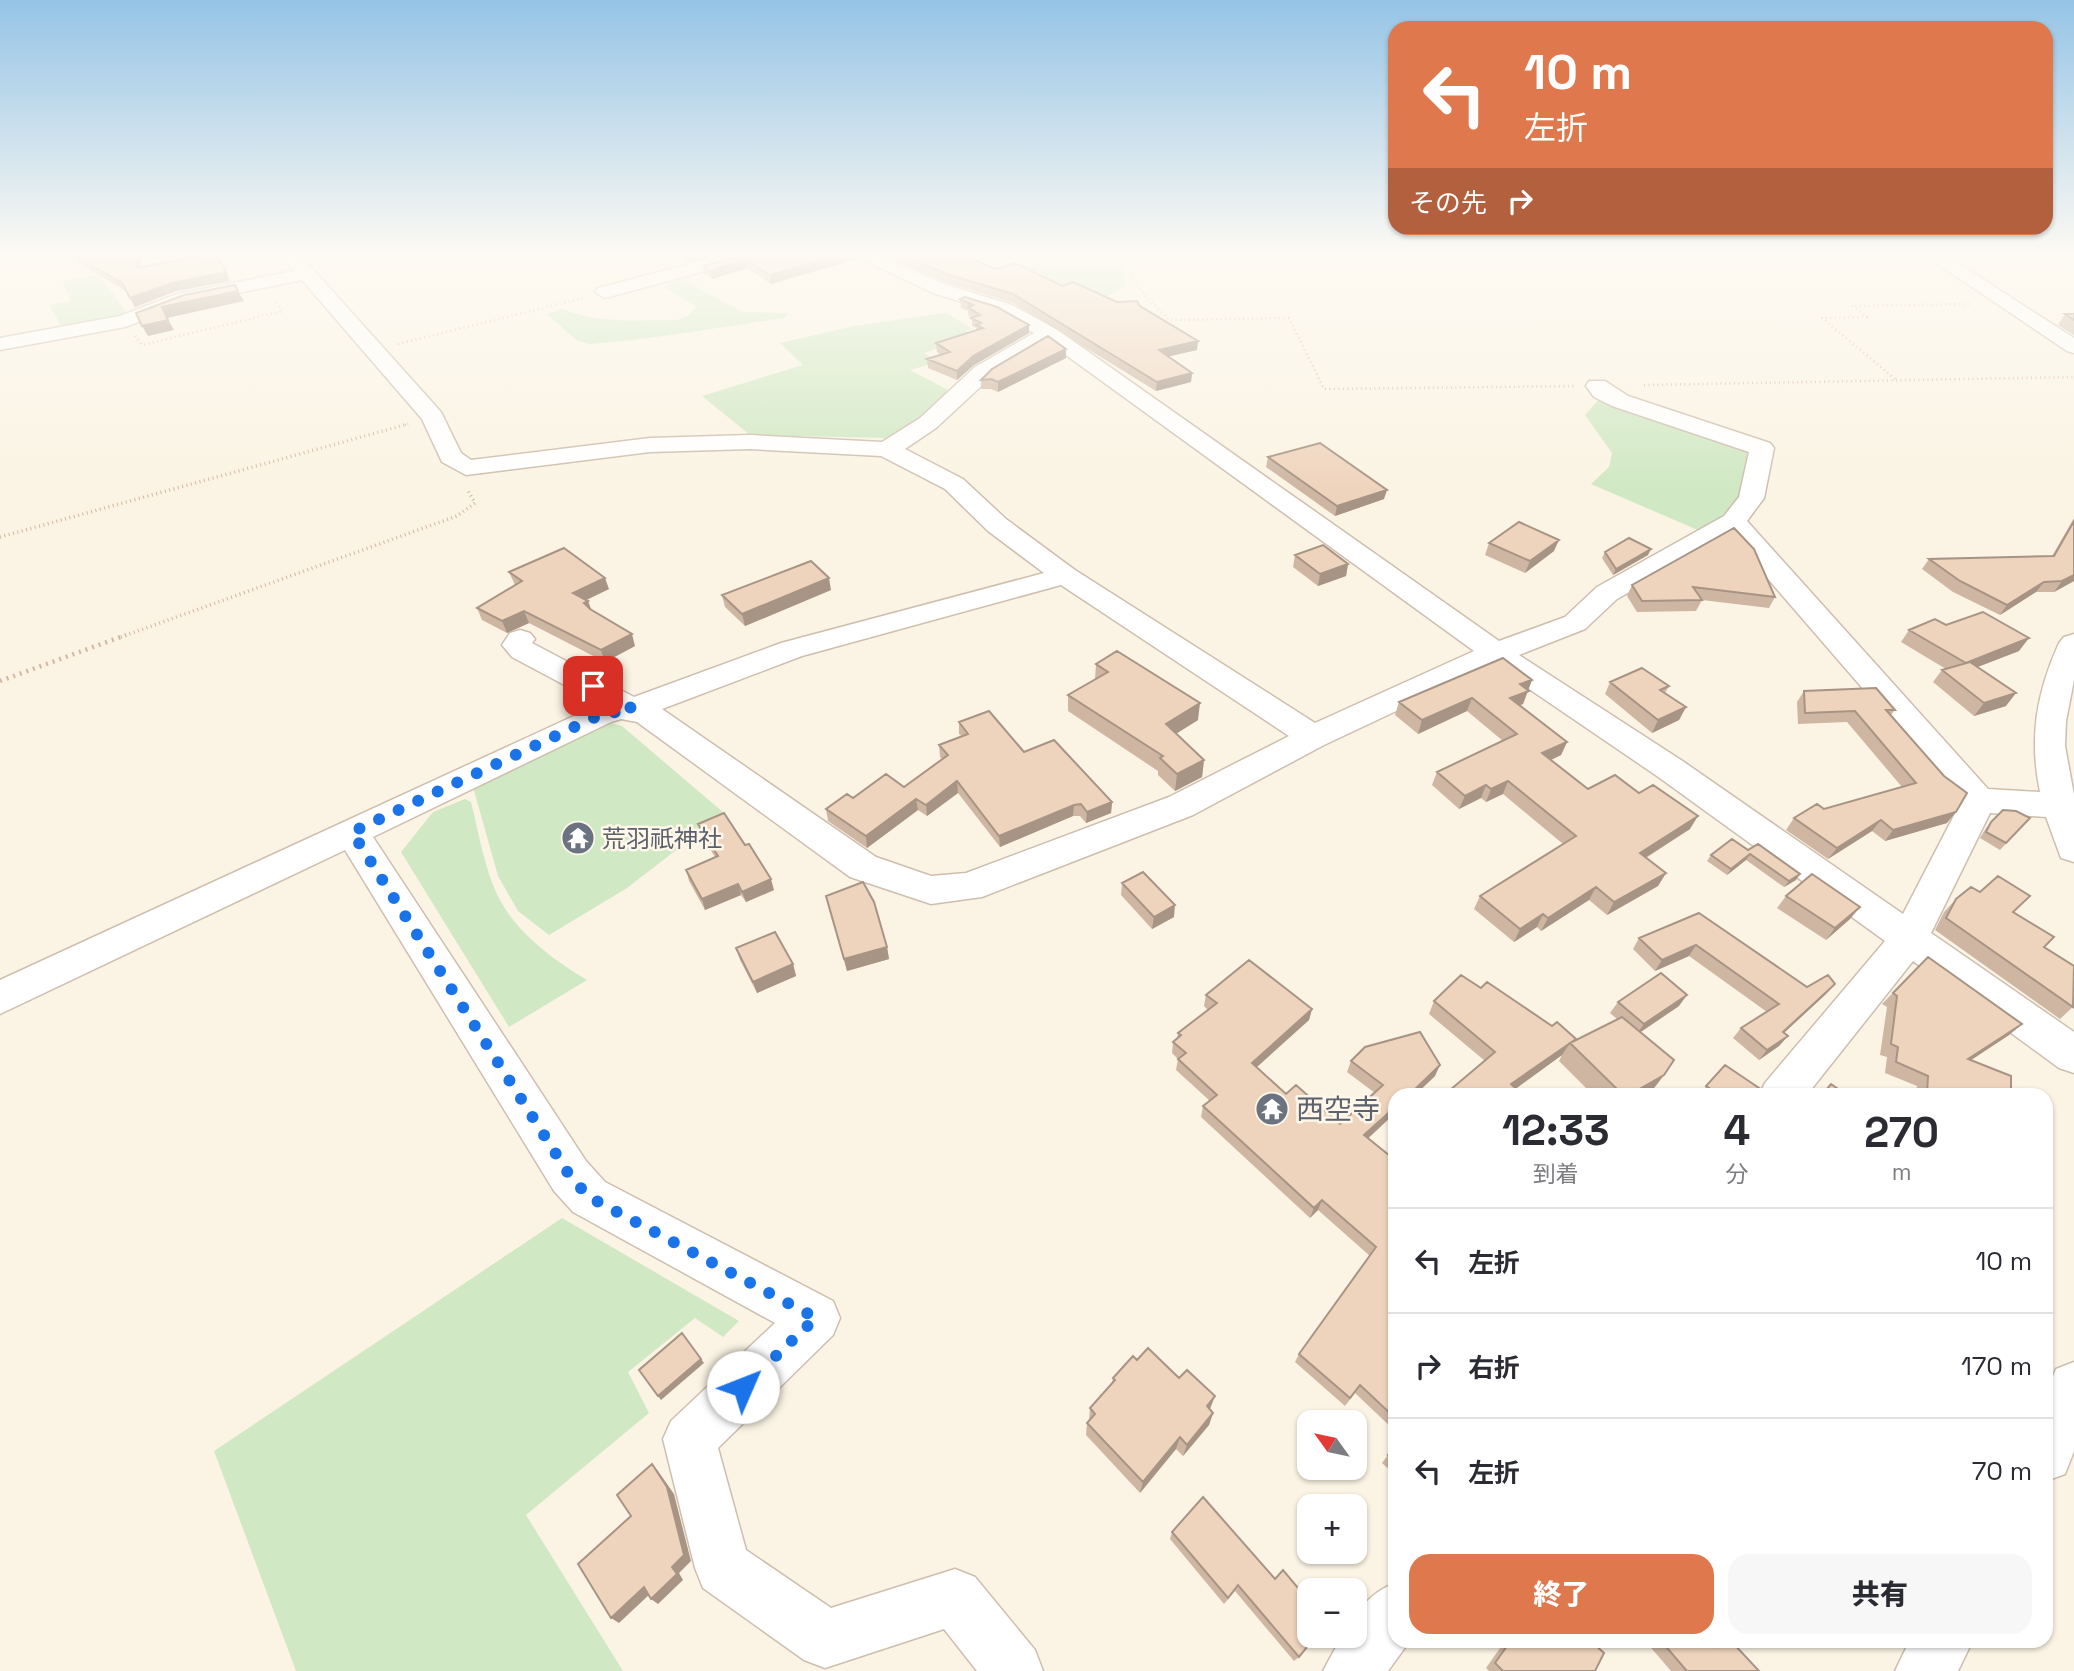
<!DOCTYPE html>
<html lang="ja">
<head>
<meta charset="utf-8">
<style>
  :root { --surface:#fff; --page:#f7f7f7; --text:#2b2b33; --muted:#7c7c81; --line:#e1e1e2; --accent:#e0784e }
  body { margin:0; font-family:"Space Grotesk","Noto Sans JP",sans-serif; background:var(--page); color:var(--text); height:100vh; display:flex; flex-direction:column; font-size:26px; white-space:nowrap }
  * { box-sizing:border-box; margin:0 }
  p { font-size:23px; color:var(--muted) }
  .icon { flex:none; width:38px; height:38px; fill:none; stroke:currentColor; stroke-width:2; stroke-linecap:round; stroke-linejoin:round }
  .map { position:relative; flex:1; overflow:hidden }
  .drawer { position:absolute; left:1388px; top:1088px; width:665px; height:560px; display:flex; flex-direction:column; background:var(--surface); border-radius:21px; box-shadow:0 2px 5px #0004 }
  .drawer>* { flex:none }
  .hud { position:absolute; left:1388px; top:21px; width:665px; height:214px; border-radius:21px; box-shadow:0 2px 5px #0004; background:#e0784e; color:#fff; overflow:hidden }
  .needle { width:46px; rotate:303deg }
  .buttons { position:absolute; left:1297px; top:1410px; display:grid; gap:14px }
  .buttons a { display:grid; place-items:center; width:70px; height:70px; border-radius:14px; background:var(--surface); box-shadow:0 2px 5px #0004; font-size:35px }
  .pin { position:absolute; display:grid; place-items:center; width:60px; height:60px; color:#fff; margin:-30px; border-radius:14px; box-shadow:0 4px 10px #0006 }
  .me { position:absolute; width:77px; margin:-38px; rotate:46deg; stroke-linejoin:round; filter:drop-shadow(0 0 5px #0008) }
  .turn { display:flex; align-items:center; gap:24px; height:147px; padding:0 21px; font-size:32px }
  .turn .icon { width:91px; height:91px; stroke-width:2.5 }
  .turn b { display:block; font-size:49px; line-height:60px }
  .then { display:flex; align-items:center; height:66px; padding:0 21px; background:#0003; gap:14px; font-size:26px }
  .eta { display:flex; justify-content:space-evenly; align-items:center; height:119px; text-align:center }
  .eta b { font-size:42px; font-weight:800; line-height:49px }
  .action { display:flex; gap:14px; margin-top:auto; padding:14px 21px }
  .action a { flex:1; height:80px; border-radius:21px; background:var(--accent); color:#fff; font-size:28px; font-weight:800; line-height:80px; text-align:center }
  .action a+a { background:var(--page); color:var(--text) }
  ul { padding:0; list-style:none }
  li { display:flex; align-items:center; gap:21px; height:105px; padding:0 21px; border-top:2px solid var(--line) }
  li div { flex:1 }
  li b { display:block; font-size:26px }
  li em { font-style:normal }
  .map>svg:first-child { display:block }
</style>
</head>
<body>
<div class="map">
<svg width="2074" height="1671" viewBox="0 0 2074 1671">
  <rect width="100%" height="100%" fill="#fbf4e4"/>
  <path fill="#d0e8c3" d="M1052,256h39l16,10h16l2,21 -27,13 -62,-2 -15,-31 12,-2 -4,-5z
    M99,275l30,41 -65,14 -15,-25 22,-4 -9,-20z
    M683,280l60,32 45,1 -3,5c-65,9 -129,21 -195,26l-14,-4 -29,-26 15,-5c37,15 76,11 115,11l11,-4 9,-9 -33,-20 6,-5z
    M946,313l27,16 -8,2 7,6 -48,16 14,9 -28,8 40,21 -2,5 -50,41 -14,1 -134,-3 -48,-39 101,-31 -23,-22 74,-17z
    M1600,398l155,55 -21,54 -34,24 -109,-47 18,-17 3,-14 -27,-38z
    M610,723l12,3 102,87 -97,75 -78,47 -31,-24 -20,-35 -25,-89z
    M465,799l6,3c8,31 14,70 29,98 18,34 55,61 87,80l-78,47 -108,-175 32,-40z
    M562,1218l177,103 -16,16 -28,-19 -67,54 21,41 -123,102 97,156h-327l-82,-220z"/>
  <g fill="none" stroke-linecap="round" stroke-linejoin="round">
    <defs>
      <path id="minor" d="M282,256h19l140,156 20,41 10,7 179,-22 100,-3 132,7 38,-24 55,-51 59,-34 -36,-20 -65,-20 -78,-37h24l68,29 65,20 44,24 443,312 66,-24 32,-30 127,-71 15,-19 10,-45 -137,-46 -18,-9 -8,-11 3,-5h16l23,15 142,47 4,5 -10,50 -17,23 241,268 52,3c-11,-54 -4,-98 19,-149l5,-6 10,-3v46l-8,41 -1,25 9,49v67l-13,-4 -15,-41 -56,-4 -59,120 143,99v41l-15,-5 -146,-107 -107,135h-47l6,-13 120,-142 -228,-165 -163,-111 -170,80 -131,70 -211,82 -51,7 -81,-27 -213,-155 -16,-3 -10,3 -238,115 213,324 19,21 228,119 7,17 -7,17 -115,113 28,102 85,58 124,-39 20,8 60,73 8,21h-66l-33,-42 -119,39 -21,-8 -101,-72 -8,-20 -32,-129 8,-18 104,-98 -202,-111 -19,-21 -209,-341 -345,164v-34l600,-276 -88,-47 -10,-12 8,-12 10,-3 10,3 5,6 -3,4 102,54 147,-54 263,-70 -56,-42 -43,-42 -64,-33 -131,-7 -100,3 -184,23 -24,-13 -20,-43 -120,-139 -113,23 -64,24 -125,23v-12l120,-22 57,-22 117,-23zM1048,342l426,309 -159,72 -240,-153 -69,-51 -43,-40 -58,-30 31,-21 55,-51zM1730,535l231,267 -58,112 -222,-154 -162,-105 66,-26 32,-30zM1061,585l228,151 -120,61 -203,76 -35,3 -55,-19 -214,-148 140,-53z
        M720,256h29l-3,4 -141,38 -10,-6 3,-4z
        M1926,256h21l127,82v15l-7,-2z
        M2074,1362v89l-9,23 -19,7v-88l10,-24z
        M1395,1583v59h14l-21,29h-65l19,-35h12c0,-27 17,-43 41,-53z
        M1909,1642h63l-14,29h-63z"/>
    </defs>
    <use href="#minor" stroke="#cebeae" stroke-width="3"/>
    <path stroke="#d4b7a0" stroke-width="2.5" stroke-dasharray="1 3.5" stroke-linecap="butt" d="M1126,256l9,28 34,36 120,-2 35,71 252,-3
      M135,336l7,9 141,-34 -7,-10
      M398,344l185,-46
      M1895,379l-73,-61 45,-1 -15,-11 119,-2
      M1644,385l430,-8
      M405,425l3,-1"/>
    <path stroke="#d4b7a0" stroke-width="3.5" stroke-dasharray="1 3.5" stroke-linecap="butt" d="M0,537l408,-113
      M121,637l336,-121 18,-13 -8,-14"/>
    <path stroke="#d4b7a0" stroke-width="4.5" stroke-dasharray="2 5" stroke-linecap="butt" d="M0,681l126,-46"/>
    <use href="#minor" fill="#fff" fill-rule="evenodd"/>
  </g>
  <path fill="#ceb6a3" d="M72,256h68l1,2v9l89,14 -54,10 -41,16 -9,-16 -50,-29z
    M679,256h32l-23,6z
    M741,256l115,3 -85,25 -24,-16 -35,11 -8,-5 -1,-8z
    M885,256h81l29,13 67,17 55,16 23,4 57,44 -29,6 24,17 -1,9 -35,9 -143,-88 -65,-20z
    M960,299l69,26v8l-55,32 -17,15 -29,-12 -1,-9 14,-4 -4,-3 -1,-9 40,-12v-3l-4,-2v-9l-4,-2v-4l-7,-3z
    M2065,314h9v21l-16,-10z
    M1066,358l-68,34 -7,-3h-10v-9z
    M1268,457l116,42 -49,17 -69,-49z
    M2074,518v63l-20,11h-18l-36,23 -47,-23 -31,-23 7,-10 123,-3z
    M1734,528l41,69 -6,11 -67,-8 -6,11 -59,1 -10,-16 5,-11z
    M1489,543l65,8 -29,22 -40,-18z
    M1605,552l43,3 -35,20 -11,-17z
    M1295,555l53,9 -2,12 -28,10 -25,-19z
    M509,572l100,17 -22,11 1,1 3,9 44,36 -30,16 -76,-39 -22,10 -25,-13 -5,-12 38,-23z
    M831,590l-86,36 -20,-19 -3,-12z
    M1909,630l110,21 -42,16 29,39 -32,10 -41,-34 9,-12 4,-1 -45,-27z
    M1096,664l102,56 -22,14 28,26 -2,17 -27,14 -17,-16v-4l-90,-60v-16l27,-16z
    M1532,680l-9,24 -4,1 48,37 -6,13 -10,5 37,29 102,40 -44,29 20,15 -8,13 -51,29 -18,-15 -48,31 -4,-4 -23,15 -40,-33 6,-13 83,-52 -60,-50 -17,8 -5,-4 -22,11 -27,-24 5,-13 66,-31 -36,-30 -49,23 -23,-19 4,-13z
    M1610,682l59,4 -4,7 21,14 -7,13 -27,13 -47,-39z
    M1804,691l91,19 -4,5 56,108 -62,18 -13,-10 -44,28 -42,-29 8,-12 30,-9 78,-22 -55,-65 -49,2 -1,-22z
    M959,722l65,30 88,50 -1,11 -25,10 -6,-7h-7l-73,31 -42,-54 -31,23 -9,-6 -51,38 -39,-27 -2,-12 27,-11 51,-11 38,-28 -2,-2 -1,-12 23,-9 -3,-2z
    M2030,818l-30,32 -20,-12 6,-10 5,-6z
    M698,824l76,66 -28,12 -5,-7 -36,15 -16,-29 -3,-11 29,-13 -14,-22z
    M1732,839l64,41 -12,7 -38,-27 -19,15 -20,-14 4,-6z
    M1122,883l52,34 -22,12 -31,-34z
    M826,896l61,51 2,12 -42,12z
    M1786,896l64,23 -24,21 -49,-32z
    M1956,899l58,13 30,35 30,59 -14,13 -125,-89 9,-18z
    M1699,913l108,74 28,-3 -9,10 -42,39 4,3 -9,10 -20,14 -26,-22 8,-10 26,-16 -78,-56 -34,15 -22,-22 6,-11z
    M736,948l57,16 3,12 -39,17 -17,-33z
    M1928,957l94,67 -13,11 -38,25 40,36h-95l1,-10 -32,-13 2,-16 -7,-2 7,-48 -5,-3z
    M1481,988l95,51 -2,2 43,-22 -7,-6 8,-11 61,4 -38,26 23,43 -13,17 -6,4h-51l-35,-35 3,-6 -46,33 8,8h-77l3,-6 35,-29 -56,-47 5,-13z
    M1206,995l106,14 -3,11 -53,48 30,26 54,30 35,-31 -28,-21 4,-11 84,15 -21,20h-19v17l-27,25 27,22v129l-3,3 3,2v137l-40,-38 -10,13 -50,-44 4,-8 71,-98 -52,-46 -8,8 -109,-101 2,-11 7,-5 -34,-31 2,-11 -6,-6 1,-11 4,-3 1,-6 30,-23 -4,-4z
    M1725,1065l33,31h-60z
    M1137,1360l76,53 -4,12 -26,31 -7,-7 -36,44 -54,-58 1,-12 2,-2 1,-13 22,-25 1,-5z
    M1395,1446v29l-13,-12z
    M1172,1532l103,47 24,78 -5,4 -59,-70 -11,13 -54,-65z
    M1495,1642h97l3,29h-106l-3,-3 14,-20z
    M1646,1642h86l27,29h-88z"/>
  <path fill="#a79484" d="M136,256h4l1,2v19l-4,-9z
    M686,256h25l-23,6z
    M839,256h16l1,3 -85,25 -1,-9z
    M745,259l2,9 -35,11 -2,-8z
    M226,272l4,9 -54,10 -41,16 -5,-9 42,-15z
    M238,291l6,10 -77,17 7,12 -26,6 -6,-10 20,-19z
    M1029,325v8l-55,32 -17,15v-9l16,-15z
    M1198,341l-1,9 -39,9 1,-9z
    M1066,349v9l-68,34v-10z
    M1192,373l-1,9 -35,9 1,-9z
    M1387,490l-3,9 -49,17 2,-10z
    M1559,540l-5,11 -29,22 5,-12z
    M1651,549l-3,6 -35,20 3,-6z
    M1348,564l-2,12 -28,10 2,-12z
    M2074,575v6l-20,11 8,-11z
    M605,578l4,11 -32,15 -4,-11z
    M829,578l2,12 -86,36 -3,-12z
    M2044,582l-8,10 -36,23 7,-10z
    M588,601l4,11 -8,-9z
    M524,611l5,12 -22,10 -5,-12z
    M632,634l3,12 -30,16 -4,-12z
    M2029,638l-10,13 -62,24 9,-12z
    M1532,680l-9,24 -18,7 5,-13 10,-14z
    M2016,693l-10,13 -32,10 10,-13z
    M1472,698l-5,13 -49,23 4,-14z
    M1200,703l-2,17 -34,21 2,-17z
    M1686,707l-7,13 -27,13 6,-13z
    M1567,742l-6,13 -25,12 6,-14z
    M1204,760l-2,17 -27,14 2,-17z
    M957,781l1,12 -31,23 -1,-11z
    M1508,781l-5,13 -17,8 5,-13z
    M1486,785l-5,13 -22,11 6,-13z
    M916,799l2,11 -51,38 -1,-12z
    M1112,802l-1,11 -25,10 1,-11z
    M1074,805l-1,11 -73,31 -1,-11z
    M1956,812l-9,11 -62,18 8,-11z
    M1698,816l-8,13 -58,37 8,-13z
    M1881,820l-9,11 -44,28 9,-11z
    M1750,854l-4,6 -19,15 4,-6z
    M1666,873l-8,13 -51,29 7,-13z
    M1800,874l-4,6 -12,7 5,-6z
    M771,879l3,11 -28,12 -4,-10z
    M738,884l3,11 -36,15 -3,-11z
    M1596,887l-7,13 -48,31 7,-13z
    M1175,905l-1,12 -22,12 2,-12z
    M1860,907l-10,12 -24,21 9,-12z
    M1543,914l-6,13 -23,15 6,-13z
    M1696,945l-7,11 -34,15 7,-11z
    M887,947l2,12 -42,12 -3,-12z
    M793,964l3,12 -39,17 -4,-11z
    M1835,984l-9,10 -52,48 9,-10z
    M1687,995l-8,11 -43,29 8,-11z
    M1312,1009l-3,11 -60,54 3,-11z
    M2022,1024l-13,11 -53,35 12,-11z
    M1788,1036l-9,10 -20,14 8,-10z
    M1576,1039l-4,6 -2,-2 -8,12 -56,41 5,-12z
    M1440,1065l-5,11 -21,20h-6z
    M1664,1075l-13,17 -6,4h-18z
    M1395,1107v6l-35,33 4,-11z
    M1322,1200l-4,10 -8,8 4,-10z
    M701,1359l3,4 -43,37 -3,-4z
    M1215,1396l-5,13 -3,-3z
    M1213,1413l-4,12 -26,31 4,-11z
    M1180,1437l-4,12 -36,44 3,-11z
    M652,1464l6,7 16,23 17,67 -12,12 4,7 -25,24 -7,-5 21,-32z
    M644,1587l7,6 -32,30 -8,-5z"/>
  <path fill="#efd4bd" stroke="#a79484" stroke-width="2" d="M75,256h61l1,12 60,-12h19l10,16 -54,11 -42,15 -8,-15z
    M741,256h98l-69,19 -25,-16 -35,12 -7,-5z
    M903,256h63l29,13 20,-6 47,23 11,-4 44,20 20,-1 3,5 58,35 -39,9 33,23 -35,9 -144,-88 -66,-20z
    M235,285l3,6 -76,16 6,13 -26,6 -6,-13 48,-18z
    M965,297l32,10 32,18 -56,31 -16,15 -30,-12 23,-7 -14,-9 47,-15 -7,-3 5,-2 -10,-5 9,-3 -12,-8 5,-2 -13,-6z
    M2065,314h9v6z
    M1048,336l18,13 -68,33 -7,-3 -10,1 11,-11z
    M1320,443l67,47 -50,16 -69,-49z
    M2074,521v54l-12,6 -18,1 -37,23 -47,-24 -31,-22 125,-3z
    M1519,522l40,18 -29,21 -41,-18z
    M1734,528l20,21 21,48 -82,-10 9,13 -60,1 -10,-16z
    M1629,538l22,11 -35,20 -11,-17z
    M1323,545l25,19 -28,10 -25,-19z
    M564,548l41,30 -32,15 15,8 -4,2 6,6 42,25 -31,16 -77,-39 -22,10 -25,-13 45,-27 -13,-9z
    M811,561l18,17 -87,36 -20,-19z
    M1983,612l46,26 -63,25 -57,-33 26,-11 11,6z
    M1117,651l83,52 -34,21 38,36 -27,14 -17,-16 3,-2 -95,-61 40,-23 -12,-8z
    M1503,658l29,22 -12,4 9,7 -19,7 57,44 -25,11 46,36 27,-14 24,18 14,-8 45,31 -58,37 26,20 -52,29 -18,-15 -48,31 -5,-4 -23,15 -40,-33 96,-60 -68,-55 -17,8 -5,-4 -21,11 -28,-24 80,-38 -45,-36 -50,22 -23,-18z
    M1970,662l46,31 -32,10 -42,-33z
    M1642,668l27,18 -9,4 26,17 -28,13 -48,-38z
    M1876,688l19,22h-9l58,66 23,17 -11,19 -63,18 -12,-10 -44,28 -43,-30 23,-14 7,5 92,-26 -61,-72 -50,2 -1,-22z
    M989,711l35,41 30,-12 58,62 -25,10 -6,-8 -7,1 -75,31 -42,-55 -31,24 -10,-6 -50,37 -40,-27 21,-15 6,4 33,-24 18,13 44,-32 -9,-10 29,-11 -9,-12z
    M2003,810l13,1 14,7 -24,25 -20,-11 5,-10z
    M724,813l21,32 4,-1 22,35 -29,13 -4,-8 -36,15 -16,-29 32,-14 -20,-32z
    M1732,839l16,11 10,-6 42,30 -11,7 -39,-27 -19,15 -20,-14z
    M1143,872l32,33 -21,12 -32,-34z
    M1812,874l48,33 -25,21 -49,-32z
    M1998,876l32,20 -17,16 41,25 -10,10 30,19 -1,41 -127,-89 10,-19 15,-12 9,5z
    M863,882l11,20 13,45 -43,12 -18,-63z
    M1699,913l108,74 21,-12 7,9 -52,48 5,4 -21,14 -26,-22 38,-24 -83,-59 -34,15 -23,-22z
    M775,932l18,32 -40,18 -17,-34z
    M1928,957l94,67 -54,35 43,17v20h-45l-12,-5v5h-25l-2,-2 1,-18 -32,-14 2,-15 -7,-3 6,-48 -4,-3z
    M1249,960l63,49 -60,54 34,31 10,-9 44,39 43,-39 -32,-24 14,-14 55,-15 20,33 -32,31h-13v11l-31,28 31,25v126l-4,5 4,3v124l-35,-33 -10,13 -51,-44 77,-107 -54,-47 -8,8 -111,-102 14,-11 -39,-36 8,-6 -13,-11 8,-7 -3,-2 39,-30 -11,-8z
    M1661,973l26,22 -43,29 -26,-22z
    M1461,975l20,13 6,-6 65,44 5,-4 19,17 -65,45 13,12h-68l-6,-6 45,-38 -61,-51z
    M1622,1017l52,43 -10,15 -37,21h-3l-54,-53z
    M1725,1065l37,25 -4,6h-36l-16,-10z
    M1831,1084l17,12h-27z
    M682,1333l19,26 -43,37 -19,-26z
    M1148,1348l31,30 8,-8 28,26 -8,10 6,7 -26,32 -7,-8 -37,45 -56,-59 8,-9 -5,-6 25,-28 -2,-2 20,-22 4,4z
    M1395,1446v16l-7,-7z
    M652,1464l15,23 17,68 -12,12 5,7 -26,25 -7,-12 -33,31 -33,-54 53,-48 -14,-21z
    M1203,1497l72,82 8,-9 26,31v35h7l-17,21 -61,-72 -10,13 -56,-66z
    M1508,1642h84l12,11 -9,18h-92l-8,-8 14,-20z
    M1662,1642h50l5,5 5,-5h10l27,29h-74l1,-1z"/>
  <linearGradient id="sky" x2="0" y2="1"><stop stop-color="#95c4e6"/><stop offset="0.52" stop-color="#fdfaf3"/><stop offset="1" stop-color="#fdfaf3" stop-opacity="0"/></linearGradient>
  <rect width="2074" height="490" fill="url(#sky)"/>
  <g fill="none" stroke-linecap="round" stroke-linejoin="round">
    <path stroke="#1a73e8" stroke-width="12" stroke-dasharray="0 21.6" d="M593,686l40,23 -33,6 -248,117 218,344 19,21 227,121 -73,69"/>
  </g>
  <defs>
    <symbol id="temple-disc" viewBox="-11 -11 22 22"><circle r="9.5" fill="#6b7280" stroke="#fef7ea"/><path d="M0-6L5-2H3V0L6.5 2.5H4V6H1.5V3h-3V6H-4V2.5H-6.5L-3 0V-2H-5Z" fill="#fff"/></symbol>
  </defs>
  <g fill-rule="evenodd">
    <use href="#temple-disc" x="559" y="819" width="38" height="38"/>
    <use href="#temple-disc" x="1253" y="1090" width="38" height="38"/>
  </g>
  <g text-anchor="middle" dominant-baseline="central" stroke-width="5" stroke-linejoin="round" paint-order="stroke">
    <g font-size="24" fill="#5b616d" stroke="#fef7ea" text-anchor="start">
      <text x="602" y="838">荒羽祇神社</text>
    </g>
    <g font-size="28" fill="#5b616d" stroke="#fef7ea" text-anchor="start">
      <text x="1296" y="1109">西空寺</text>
    </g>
  </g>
</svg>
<div class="buttons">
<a><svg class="needle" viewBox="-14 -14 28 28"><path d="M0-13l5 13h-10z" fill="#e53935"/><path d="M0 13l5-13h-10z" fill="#7c7c81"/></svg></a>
<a>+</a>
<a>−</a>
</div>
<div class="pin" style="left:593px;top:686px;background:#d93025"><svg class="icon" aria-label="arrive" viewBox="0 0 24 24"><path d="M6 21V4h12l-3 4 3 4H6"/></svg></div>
<svg class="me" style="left:743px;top:1387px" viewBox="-20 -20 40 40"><circle r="19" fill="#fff"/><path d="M0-13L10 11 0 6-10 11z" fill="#1a73e8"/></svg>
<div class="hud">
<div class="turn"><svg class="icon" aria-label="left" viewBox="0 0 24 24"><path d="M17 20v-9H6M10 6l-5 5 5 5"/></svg><div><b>10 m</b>左折</div></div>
<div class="then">その先<svg class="icon" aria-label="right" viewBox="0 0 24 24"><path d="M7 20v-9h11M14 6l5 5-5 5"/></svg></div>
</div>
<section class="drawer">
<div class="eta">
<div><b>12:33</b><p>到着</p></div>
<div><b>4</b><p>分</p></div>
<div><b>270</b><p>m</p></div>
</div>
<ul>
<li><svg class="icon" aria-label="left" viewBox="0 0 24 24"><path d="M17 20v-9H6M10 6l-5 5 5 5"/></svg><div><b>左折</b></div><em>10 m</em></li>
<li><svg class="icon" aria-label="right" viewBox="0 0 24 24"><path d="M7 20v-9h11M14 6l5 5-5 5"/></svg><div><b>右折</b></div><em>170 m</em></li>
<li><svg class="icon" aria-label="left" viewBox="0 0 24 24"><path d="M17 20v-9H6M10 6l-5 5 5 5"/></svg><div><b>左折</b></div><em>70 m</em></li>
</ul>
<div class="action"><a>終了</a><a>共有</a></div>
</section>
</div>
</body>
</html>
